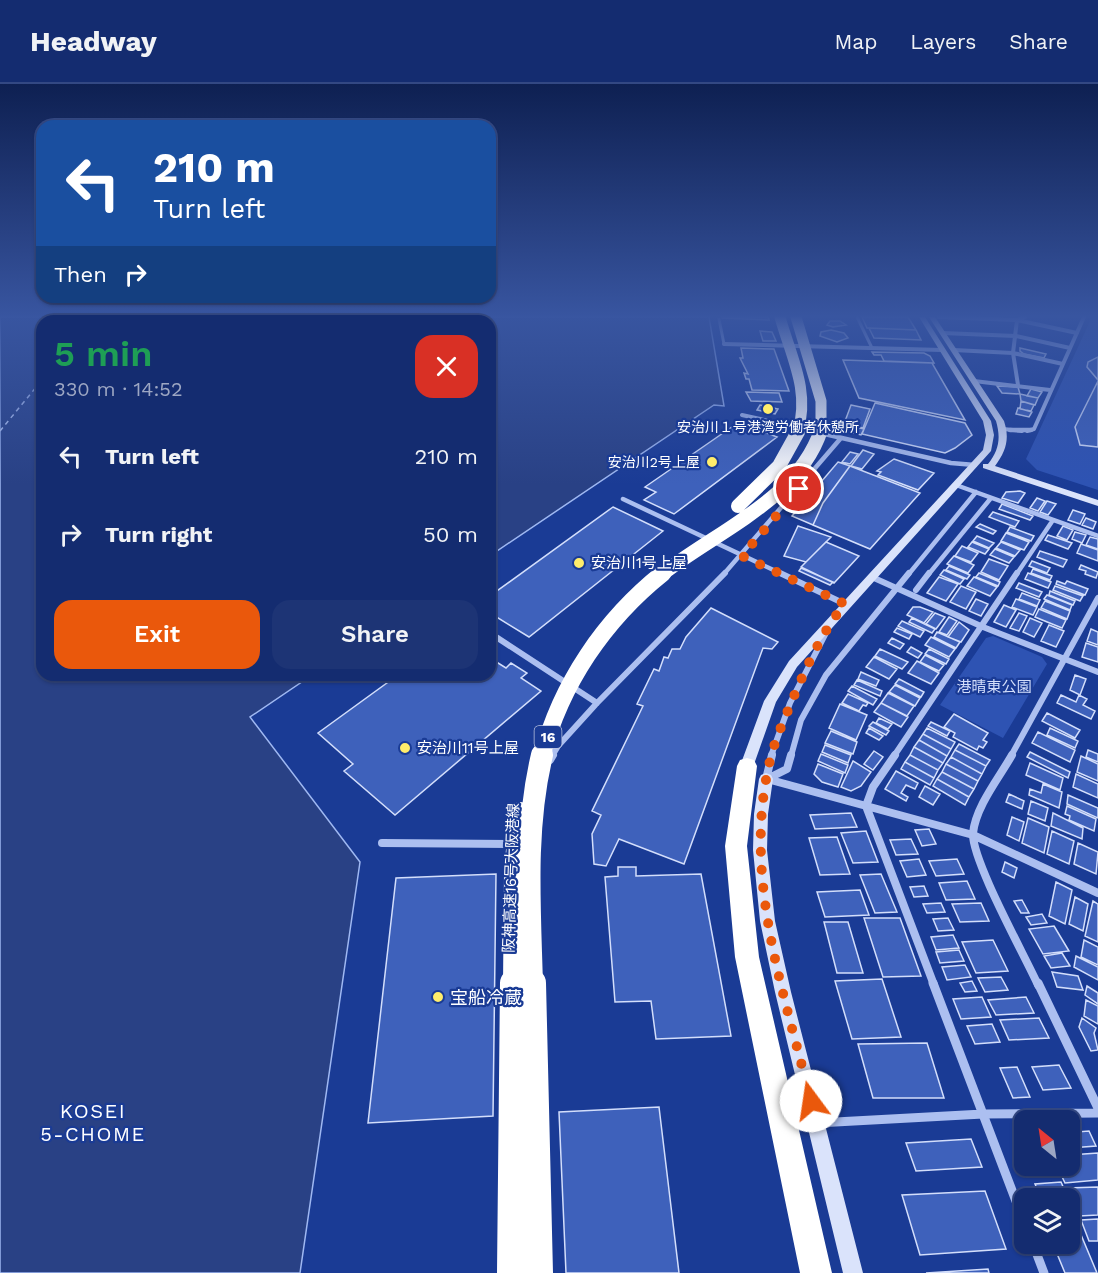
<!DOCTYPE html>
<html lang="en">
<head>
<meta charset="utf-8">
<style>
  :root { --surface:#142c70; --page:#1d3475; --text:#f1f3f6; --muted:#9da7c3; --line:#334883; --accent:#ea580c }
  body { margin:0; font-family:"Work Sans","Noto Sans JP",sans-serif; background:var(--page); color:var(--text); height:100vh; display:flex; flex-direction:column; font-size:22px; white-space:nowrap }
  * { box-sizing:border-box; margin:0 }
  p { font-size:20px; color:var(--muted) }
  .icon { flex:none; width:33px; height:33px; fill:none; stroke:currentColor; stroke-width:2; stroke-linecap:round; stroke-linejoin:round }
  .map { position:relative; flex:1; overflow:hidden }
  .drawer { position:absolute; left:36px; top:231px; width:460px; height:366px; display:flex; flex-direction:column; background:var(--surface); border-radius:18px; box-shadow:0 2px 4px #0004,0 0 0 2px var(--line) }
  .drawer>* { flex:none }
  .guide { position:absolute; left:36px; top:36px; width:460px; height:183px; border-radius:18px; box-shadow:0 2px 4px #0004,0 0 0 2px var(--line); background:#1a4fa0; color:#fff; overflow:hidden }
  .needle { width:39px; rotate:330deg }
  .fabs { position:absolute; left:1014px; top:1026px; display:grid; gap:12px }
  .fabs a { display:grid; place-items:center; width:66px; height:66px; border-radius:12px; background:var(--surface); box-shadow:0 2px 4px #0004,0 0 0 2px var(--line); font-size:30px }
  .pin { position:absolute; display:grid; place-items:center; width:51px; height:51px; color:#fff; margin:-26px; border:3px solid #fff; border-radius:50%; box-shadow:0 2px 6px #0007 }
  .me { position:absolute; width:66px; margin:-33px; rotate:346deg; stroke-linejoin:round; filter:drop-shadow(0 0 4px #0008) }
  .turn { display:flex; align-items:center; gap:21px; height:126px; padding:0 18px; font-size:27px }
  .turn .icon { width:78px; height:78px; stroke-width:2.5 }
  .turn b { display:block; font-size:42px; line-height:51px }
  .then { display:flex; align-items:center; height:57px; padding:0 18px; background:#0003; gap:12px; font-size:22px }
  .round { display:grid; place-items:center; flex:none; width:63px; height:63px; border-radius:18px; background:var(--page) }
  .summary { display:flex; align-items:center; justify-content:space-between; height:102px; padding:0 18px }
  h1 { font-size:36px; font-weight:600; line-height:45px; color:#1e9e55 }
  .primary-button { display:flex; gap:12px; margin-top:auto; padding:12px 18px }
  .primary-button a { flex:1; height:69px; border-radius:18px; background:var(--accent); color:#fff; font-size:24px; font-weight:600; line-height:69px; text-align:center }
  .primary-button a+a { background:var(--page); color:var(--text) }
  ul { padding:0; list-style:none }
  li { display:flex; align-items:center; gap:18px; height:78px; padding:0 18px }
  li div { flex:1 }
  li b { display:block; font-size:22px }
  li em { font-style:normal }
  header { display:flex; align-items:center; gap:36px; box-sizing:border-box; height:84px; padding:0 30px; background:var(--surface); border-bottom:2px solid var(--line) }
  header strong { font-size:28px }
  nav { display:flex; gap:33px; margin-inline-start:auto; font-size:21px }
  .map>svg:first-child { display:block }
</style>
</head>
<body>
<header>
<strong>Headway</strong>
<nav><a>Map</a><a>Layers</a><a>Share</a></nav>
</header>
<div class="map">
<svg width="1098" height="1189" viewBox="0 0 1098 1189">
  <rect width="100%" height="100%" fill="#1a3b95"/>
  <path fill="#2e53b3" d="M1092,233h6v173l-61,-20 -11,-11z
    M993,552l49,21 5,7 -44,74 -63,-33 46,-67z"/>
  <path fill="#294185" stroke="#9fb8f2" stroke-width="1.5" d="M0,233h709l15,89 -10,-1 -223,150 -1,-234h-448v354h270l-62,42 110,145 -60,411h-300z"/>
  <g fill="none" stroke-linecap="round" stroke-linejoin="round">
    <path stroke="#b9caf6" stroke-width="1.5" stroke-dasharray="4.5 4" stroke-linecap="butt" d="M51,233v4
      M0,347l42,-51"/>
  </g>
  <path fill="#3e61bb" stroke="#d3defb" stroke-width="1.5" d="M722,233h46l1,3 -47,-2z
    M862,233h46l8,13 -49,-2z
    M830,237h10l6,4 -13,2 -6,-2z
    M869,244l47,2 5,10 -47,-2z
    M831,246l13,3 4,5 -11,4 -17,-6 1,-4z
    M760,247l12,1 4,9h-13z
    M741,264l33,1 15,42 -37,-1 -3,-11h-3l-2,-6 4,1 -8,-16h3z
    M1020,264l26,6 -2,4 -20,-4 -4,-3z
    M872,268l52,1 6,3 4,7 -50,-2 -3,-6h-7z
    M1098,273v23l-11,-13 1,-5z
    M843,276l89,3 33,57 -106,-22z
    M1098,297v66l-18,-2 -5,-18z
    M997,302l21,1 2,7 -18,-1z
    M1031,305l11,3 -4,6 -11,-2z
    M746,308l33,1 3,9 -31,-1z
    M1020,310l18,4 -3,7 -14,-4z
    M1021,317l13,4 -3,6 -11,-2z
    M875,319l90,20 7,12 -17,13 -10,5 -83,-19z
    M760,321l18,4 -3,5 -18,-4z
    M851,321l19,4 -7,19 -19,-4z
    M1018,324l14,4 -3,5 -13,-3z
    M739,338l38,15 -103,77 -30,-14 12,-8 -11,-5z
    M844,340l20,5 -3,6 -20,-5z
    M863,366l11,4 -12,15 -11,-3z
    M850,368l8,2 -8,10 -8,-2z
    M894,375l40,14 -16,17 -40,-15 3,-3 -4,-1z
    M838,378l12,4 -27,37 -10,22 -21,-9z
    M850,382l70,27 -50,56 -57,-24 10,-22z
    M1020,407l5,2 -7,10 -16,-5 4,-6z
    M1037,414l8,3 -7,10 -8,-3z
    M1047,417l9,3 -8,11 -8,-3z
    M1002,420l31,12 -3,4 -31,-11z
    M613,423l50,24 -134,106 -39,-24v-17z
    M1073,426l12,4 -5,10 -12,-4z
    M993,428l26,9 -4,6 -26,-10z
    M1086,434l10,4 -3,7 -11,-4z
    M980,440l16,7 -3,3 -17,-7z
    M798,442l33,11 -25,25 -22,-6z
    M1063,442l10,4 -6,10 -10,-4z
    M1010,443l24,9 -3,5 -24,-9z
    M1075,448l11,3 -4,8 -10,-4z
    M1006,449l23,9 -5,8 -23,-9z
    M1048,451l24,8 -4,6 -23,-9z
    M977,452l17,7 -5,5 -16,-7z
    M1090,453l8,2v10l-12,-4z
    M826,458l33,14 -25,27 -33,-16z
    M972,458l17,7 -4,5 -17,-7z
    M1001,458l19,8 -5,6 -19,-8z
    M1081,460l17,6v11l-21,-8z
    M962,462l16,7 -7,9 -16,-6z
    M995,465l19,8 -5,6 -19,-8z
    M1040,467l27,9 -4,7 -26,-10z
    M954,472l20,9 -6,8 -21,-9z
    M989,475l19,7 -9,14 -18,-8z
    M1032,477l18,7 -3,5 -18,-7z
    M1081,481l17,7 -2,6 -11,-4 1,-3 -7,-2z
    M949,482l21,9 -3,4 -21,-9z
    M801,484l32,14 -3,3 -31,-14z
    M1033,485l19,7 -2,4 -19,-7z
    M944,486l20,9 -4,5 -20,-9z
    M979,489l21,9 -2,4 -22,-9z
    M1028,489l23,9 -3,6 -23,-9z
    M939,493l19,7 -12,17 -19,-8z
    M974,493l23,10 -7,9 -23,-10z
    M1057,497l8,3 2,-3 21,8 -3,6 -29,-11z
    M1019,499l23,9 -3,5 -23,-9z
    M961,502l15,6 -10,17 -16,-7z
    M1055,502l28,10 -3,5 -27,-11z
    M1050,507l25,10 -2,4 -24,-10z
    M1022,509l18,7 -3,6 -18,-7z
    M1047,511l25,10 -2,5 -26,-11z
    M976,515l12,5 -7,12 -12,-5z
    M1016,515l21,8 -4,8 -21,-8z
    M1045,517l25,10 -3,8 -26,-11z
    M1004,521l12,5 -10,17 -12,-5z
    M913,523h7l13,5 -9,11 -17,-8z
    M711,524l67,34 -6,7 -9,-1 -79,216 -65,-25 -13,27 -12,-2 -2,-30 9,-19 -9,-4 51,-105 -6,-2 17,-35 5,2 5,-14 4,1 4,-9h8l6,-12z
    M1039,525l27,11 -4,8 -27,-11z
    M935,529l10,4 -9,12 -10,-5z
    M1019,529l8,3 -8,15 -9,-3z
    M949,533l8,4 -10,14 -8,-3z
    M912,534l23,11 -3,4 -23,-11z
    M1030,534l12,5 -8,14 -11,-5z
    M902,537l22,10 -4,6 -22,-11z
    M959,538l10,8 -8,12 -13,-5z
    M1049,541l15,6 -8,16 -15,-6z
    M897,544l15,6 -3,5 -15,-7z
    M1091,545l7,3v13l-11,-4z
    M937,548l23,10 -4,6 -22,-11z
    M931,553l24,12 -6,8 -24,-12z
    M892,554l12,6 -4,5 -12,-6z
    M1086,559l12,4v15l-16,-5z
    M911,563l11,6 -4,5 -11,-6z
    M880,565l28,13 -6,7 -27,-13z
    M929,565l20,10 -3,5 -21,-10z
    M925,571l19,10 -5,6 -19,-9z
    M874,573l23,12 -8,10 -23,-12z
    M490,574l16,10 5,-5 16,10 -6,5 20,13 -146,124 -51,-44 9,-7 -35,-31 80,-58h92z
    M917,577l22,12 -8,11 -23,-11z
    M861,588l18,8 -3,6 -18,-7z
    M1075,591l11,4 -6,16 -10,-5z
    M899,595l25,13 -3,5 -26,-13z
    M857,596l25,11 -2,5 -26,-11z
    M895,601l25,13 -5,8 -26,-14z
    M852,602l25,13 -4,6 -25,-14z
    M888,609l26,13 -7,10 -26,-13z
    M848,610l20,9 -2,3 -3,-1 -4,6 -17,-8z
    M1061,611l15,7 3,-7 8,4 -4,6 12,6 -4,8 -34,-16z
    M881,619l27,14 -7,10 -27,-15z
    M840,620l27,11 -11,25 -27,-12z
    M1047,629l33,17 -5,8 -33,-17z
    M954,630l34,19 -5,7 4,2 -4,6 -4,-2 -2,4 -24,-13 2,-4 -11,-6z
    M879,634l13,6 -4,5 -12,-6z
    M873,638l16,9 -3,4 -17,-9z
    M931,638l19,9 -3,5 -19,-10z
    M869,644l14,8 -4,4 -13,-7z
    M927,644l28,14 -4,7 -28,-15z
    M1050,644l28,13 -3,7 -28,-13z
    M831,647l26,11 -4,12 -28,-11z
    M1038,648l37,18 -5,12 -38,-19z
    M923,650l28,15 -4,7 -28,-16z
    M919,656l28,16 -4,7 -29,-16z
    M959,660l31,16 -4,6 -31,-16z
    M825,661l26,10 -3,8 -26,-11z
    M914,663l29,16 -5,7 -28,-15z
    M955,666l31,16 -4,8 -31,-17z
    M1088,666l10,4v8l-12,-5z
    M874,667l9,6 -10,13 -9,-6z
    M1030,668l40,20 -2,6 -41,-21z
    M821,670l27,11 -3,8 -27,-12z
    M910,671l28,15 -4,8 -29,-16z
    M1081,672l17,8v17l-21,-9z
    M951,673l31,17 -4,7 -32,-17z
    M853,677l18,11 -10,14 -10,5 -10,-4z
    M905,678l29,16 -4,7 -29,-16z
    M1030,679l33,15 -3,12 -34,-15z
    M818,680l25,10 -5,13 -16,-5 -8,-8z
    M946,680l32,17 -4,8 -32,-17z
    M896,687l22,12 -3,6 -9,-4 -5,8 7,4 -2,4 -21,-12z
    M942,688l32,17 -5,8 -32,-18z
    M1076,690l22,10v14l-25,-11z
    M937,695l32,18 -4,8 -32,-19z
    M1043,700l19,8 -3,16 -30,-13 1,-6 11,4z
    M925,702l15,8 -7,11 -14,-8z
    M1009,710l15,7 -2,8 -16,-7z
    M1068,711l30,13v10l-31,-14z
    M1031,717l17,7 -3,13 -17,-7z
    M1067,722l29,13 -2,12 -25,-11 1,-4 -5,-2z
    M851,729l6,14 -42,2 -5,-14z
    M1053,729l30,15 -1,11 -31,-13z
    M1012,733l12,5 -5,19 -12,-6z
    M1028,734l21,9 -5,26 -22,-10z
    M929,745l7,15 -14,2 -7,-16z
    M866,747l12,31 -25,1 -12,-30z
    M1052,747l22,10 -5,23 -22,-10z
    M837,753l13,37 -30,1 -11,-37z
    M911,755l7,15 -22,1 -6,-15z
    M1078,759l20,9 -2,22 -22,-10z
    M919,775l7,16 -19,2 -7,-16z
    M957,775l7,15 -28,2 -7,-15z
    M1005,778l12,6 -3,10 -12,-6z
    M618,783h18v9l65,-2 30,162 -75,3 -5,-38 -36,1 -10,-125 13,-1z
    M496,790l-3,242 -125,7 28,-245z
    M881,790l16,38 -22,1 -15,-38z
    M967,797l8,18 -29,1 -7,-17z
    M1056,798l16,8 -7,34 -16,-8z
    M924,802l4,10 -14,1 -4,-10z
    M860,806l9,25 -44,2 -8,-25z
    M1075,813l13,7 -5,27 -14,-7z
    M1022,816l7,13h-8l-7,-12z
    M1093,817l5,3v38l-13,-6z
    M941,819l4,9 -18,1 -4,-9z
    M981,819l8,18 -29,1 -8,-18z
    M1042,830l5,9 -16,2 -5,-8z
    M864,834h36l21,58 -38,1z
    M948,834l6,12 -16,1 -5,-12z
    M824,838h24l15,51h-26z
    M1054,842l15,25 -26,3 -14,-25z
    M953,851l6,13 -23,2 -5,-13z
    M993,856l15,31 -32,2 -14,-31z
    M1084,856l14,7v18l-17,-8z
    M959,866l5,11 -24,2 -4,-11z
    M1062,869l8,13 -19,2 -7,-12z
    M1076,872l22,11v13l-24,-13z
    M965,881l6,12 -24,3 -5,-13z
    M1052,888l26,4 5,14 -26,-3z
    M1001,893l7,13 -23,2 -7,-14z
    M882,895l19,58 -49,2 -17,-58z
    M972,897l5,10 -12,1 -5,-9z
    M1087,902l11,7v11l-13,-9z
    M982,913l9,20 -30,2 -8,-20z
    M1026,913l8,16 -38,2 -8,-15z
    M1086,916l12,6v18l-14,-8z
    M1039,934l10,20 -40,2 -9,-20z
    M1082,934l14,10 -2,5 4,17 -7,1 -12,-24z
    M992,940l8,18 -25,2 -8,-18z
    M927,959l17,55h-71l-15,-54z
    M1059,981l12,23 -28,2 -11,-23z
    M1017,983l13,30 -17,1 -13,-30z
    M659,1023l20,166h-113l-7,-161z
    M1024,1042v22l-8,-21z
    M1075,1042l2,6 12,-1 7,15 -26,2v-21z
    M971,1055l11,28 -66,4 -10,-28z
    M1098,1069v27l-33,3 -8,-17h13v-11z
    M1061,1098l7,16h-27l-6,-14z
    M1098,1103v28l-19,1 -12,-28z
    M985,1107l21,58 -86,6 -18,-60z
    M1098,1135v22h-9l-8,-21z
    M1070,1146h9l18,43h-32l-12,-29h17z
    M988,1185l1,4h-63z"/>
  <g fill="none" stroke-linecap="round" stroke-linejoin="round">
    <path stroke="#acbff0" stroke-width="3" d="M857,233l15,31
      M719,235l5,25"/>
    <path stroke="#acbff0" stroke-width="4" d="M939,233l78,3 60,13
      M943,249l73,3 54,12
      M724,260l218,6
      M954,266l59,3 50,11
      M974,297l76,9
      M1018,301l-5,-32 4,-33 8,-3
      M742,331l72,16
      M1003,345l19,2
      M1027,347l7,-2 50,-112"/>
    <path stroke="#acbff0" stroke-width="4.5" d="M807,346l144,33 24,2
      M1010,346h21
      M956,401l142,51
      M623,415l161,76
      M723,491l118,-137
      M908,491l68,-83
      M928,491l63,-77
      M1016,491l37,-55"/>
    <path stroke="#acbff0" stroke-width="6" d="M780,489l65,31
      M874,494l109,49 115,45
      M916,506l13,-17
      M490,549l107,70
      M552,672l6,-10 39,-43 128,-130
      M771,672l19,-53 37,-72
      M791,672l10,-36 25,-45 83,-102
      M894,672l123,-183
      M1011,672l87,-158"/>
    <path stroke="#acbff0" stroke-width="8" d="M895,671l-22,32 -7,19 68,179
      M1012,671c-13,23 -36,51 -39,78 -2,26 52,123 65,152
      M550,676l3,-5
      M766,695l6,-24
      M767,695l20,-10 4,-14
      M767,695l206,56 125,58
      M382,759l131,1"/>
    <path stroke="#acbff0" stroke-width="9" d="M933,899l91,239
      M1038,899l60,125
      M817,1039l166,-9 115,-1
      M1033,1160l11,29"/>
    <path fill="#dae3fb" fill-rule="evenodd" d="M919,233h6l66,104 3,14 -3,16 -194,216 -21,35 -24,68 -5,1 -5,-1 -2,-4 24,-65 25,-40 194,-211 3,-15 -3,-14z
      M929,233h6l69,104c6,18 2,30 -9,45l103,34v6l-115,-38v-4h5c11,-14 13,-26 8,-43z
      M766,689l5,2 2,4 -5,35 -1,36 8,71 16,71 72,281h-20l-68,-281 -15,-71 -7,-71 1,-36 5,-35 2,-4z"/>
    <path fill="#fff" fill-rule="evenodd" d="M747,674l7,2 3,6 -10,80 12,111 73,316h-32l-65,-316 -10,-111 12,-80 3,-6z"/>
    <path stroke="#fff" stroke-width="11" d="M780,233c11,40 30,73 18,114
      M796,233l25,84v30"/>
    <path stroke="#fff" stroke-width="14" d="M738,422l41,-40 20,-36
      M661,491c54,-43 137,-75 160,-145"/>
    <path stroke="#fff" stroke-width="17" d="M542,672c19,-72 62,-136 121,-183"/>
    <path stroke="#fff" stroke-width="22" d="M514,901l1,-111 5,-61
      M532,901c-2,-77 -8,-155 10,-230"/>
    <path stroke="#fff" stroke-width="28" d="M532,899l7,290
      M511,1189l3,-290"/>
  </g>
  <linearGradient id="sky" x2="0" y2="1"><stop stop-color="#0e2052"/><stop offset="0.58" stop-color="#3855a0"/><stop offset="1" stop-color="#3855a0" stop-opacity="0"/></linearGradient>
  <rect width="1098" height="400" fill="url(#sky)"/>
  <g fill="none" stroke-linecap="round" stroke-linejoin="round">
    <path stroke="#ea580c" stroke-width="10" stroke-dasharray="0 18" d="M799,405l-57,67 103,48c-22,26 -38,62 -51,92 -9,22 -20,45 -25,69 -26,113 15,227 42,336"/>
  </g>
  <g fill="#ffed6b" stroke="#1a3b95" stroke-width="2">
    <circle cx="768" cy="325" r="6"/>
    <circle cx="712" cy="378" r="6"/>
    <circle cx="579" cy="479" r="6"/>
    <circle cx="405" cy="664" r="6"/>
    <circle cx="438" cy="913" r="6"/>
  </g>
  <g text-anchor="middle" dominant-baseline="central" stroke-width="4.5" stroke-linejoin="round" paint-order="stroke">
    <g font-size="14" fill="#fff" stroke="#1a3b95">
      <text x="768" y="343">安治川１号港湾労働者休憩所</text>
      <text x="700" y="378" text-anchor="end">安治川2号上屋</text>
    </g>
    <rect fill="#1a3b95" stroke="#bac4df" stroke-width="1.5" x="534.5" y="642" width="27" height="22" rx="4.5"/>
    <g font-size="14" font-weight="bold" fill="#fff">
      <text x="548" y="653">16</text>
    </g>
    <g font-size="15" fill="#fff" stroke="#1a3b95" text-anchor="start">
      <text x="591" y="479">安治川1号上屋</text>
      <text x="417" y="664">安治川11号上屋</text>
    </g>
    <g font-size="15" fill="#d3defb" stroke="#1a3b95">
      <text x="994" y="603">港晴東公園</text>
    </g>
    <g font-size="15" fill="#fff" stroke="#1a3b95">
      <text transform="translate(511 794) rotate(-88)">阪神高速16号大阪港線</text>
    </g>
    <g font-size="18" fill="#fff" stroke="#1a3b95" text-anchor="start">
      <text x="450" y="913">宝船冷蔵</text>
    </g>
    <g font-size="20" letter-spacing="1.5" fill="#fff" stroke="#1a3b95">
      <text x="93" y="1027">KOSEI<tspan x="93" dy="23">5-CHOME</tspan></text>
    </g>
  </g>
</svg>
<div class="fabs">
<a><svg class="needle" viewBox="-14 -14 28 28"><path d="M0-13l5 13h-10z" fill="#e53935"/><path d="M0 13l5-13h-10z" fill="#9da7c3"/></svg></a>
<a><svg class="icon" aria-label="layers" viewBox="0 0 24 24"><path d="M12 4l9 5-9 5-9-5zM3 14l9 5 9-5"/></svg></a>
</div>
<div class="pin" style="left:799px;top:405px;background:#d93025"><svg class="icon" aria-label="arrive" viewBox="0 0 24 24"><path d="M6 21V4h12l-3 4 3 4H6"/></svg></div>
<svg class="me" style="left:811px;top:1017px" viewBox="-20 -20 40 40"><circle r="19" fill="#fff"/><path d="M0-13L10 11 0 6-10 11z" fill="#ea580c"/></svg>
<div class="guide">
<div class="turn"><svg class="icon" aria-label="left" viewBox="0 0 24 24"><path d="M17 20v-9H6M10 6l-5 5 5 5"/></svg><div><b>210 m</b>Turn left</div></div>
<div class="then">Then<svg class="icon" aria-label="right" viewBox="0 0 24 24"><path d="M7 20v-9h11M14 6l5 5-5 5"/></svg></div>
</div>
<section class="drawer">
<div class="summary"><div><h1>5 min</h1><p>330 m · 14:52</p></div><a class="round" style="background:#d93025;color:#fff"><svg class="icon" aria-label="close" viewBox="0 0 24 24"><path d="M6 6l12 12M18 6L6 18"/></svg></a></div>
<ul>
<li><svg class="icon" aria-label="left" viewBox="0 0 24 24"><path d="M17 20v-9H6M10 6l-5 5 5 5"/></svg><div><b>Turn left</b></div><em>210 m</em></li>
<li><svg class="icon" aria-label="right" viewBox="0 0 24 24"><path d="M7 20v-9h11M14 6l5 5-5 5"/></svg><div><b>Turn right</b></div><em>50 m</em></li>
</ul>
<div class="primary-button"><a>Exit</a><a>Share</a></div>
</section>
</div>
</body>
</html>
